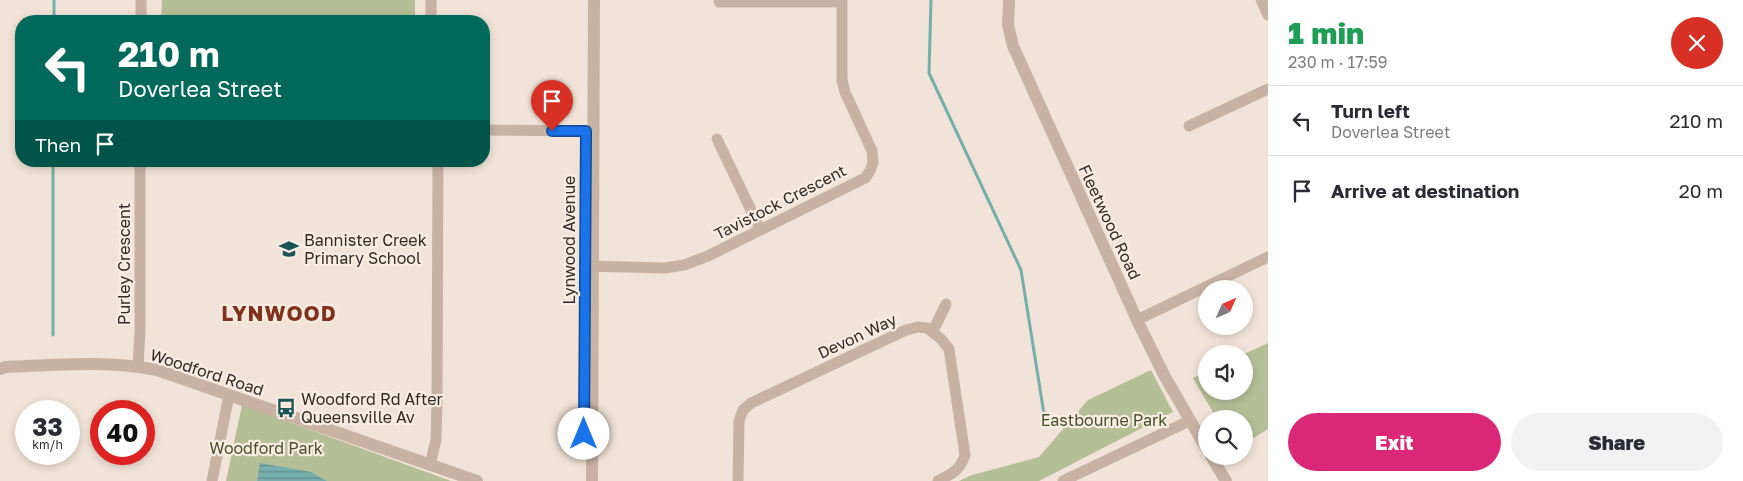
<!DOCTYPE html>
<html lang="en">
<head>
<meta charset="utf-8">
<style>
  :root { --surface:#fff; --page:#f2f2f3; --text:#2b2b33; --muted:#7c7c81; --line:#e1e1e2; --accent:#db2777 }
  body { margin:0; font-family:"Golos Text",sans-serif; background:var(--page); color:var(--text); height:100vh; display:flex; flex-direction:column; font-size:19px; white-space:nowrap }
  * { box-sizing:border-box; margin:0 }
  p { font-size:16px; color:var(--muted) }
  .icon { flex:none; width:28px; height:28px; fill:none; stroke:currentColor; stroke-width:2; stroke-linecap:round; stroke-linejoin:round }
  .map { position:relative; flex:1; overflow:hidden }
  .details { display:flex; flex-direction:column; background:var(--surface); width:475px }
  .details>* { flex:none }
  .banner { position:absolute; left:15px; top:15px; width:475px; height:152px; border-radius:20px; box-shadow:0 2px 8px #0003; background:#00695c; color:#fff; overflow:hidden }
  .needle { width:32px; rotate:45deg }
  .buttons { position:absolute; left:1198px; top:280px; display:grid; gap:10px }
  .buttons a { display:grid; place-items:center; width:55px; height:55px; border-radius:50%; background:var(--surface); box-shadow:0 2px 8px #0003; font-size:25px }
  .speed { position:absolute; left:15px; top:400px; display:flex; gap:10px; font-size:25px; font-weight:700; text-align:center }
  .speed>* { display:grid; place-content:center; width:65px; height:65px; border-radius:50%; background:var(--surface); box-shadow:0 2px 8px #0003; line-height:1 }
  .speed small { font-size:12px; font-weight:400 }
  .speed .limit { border:8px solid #d22; background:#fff; color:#111 }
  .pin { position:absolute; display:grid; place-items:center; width:42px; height:42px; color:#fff; margin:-51px -21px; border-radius:50% 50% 50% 0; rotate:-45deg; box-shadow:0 0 5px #0007 }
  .pin .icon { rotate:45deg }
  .me { position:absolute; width:55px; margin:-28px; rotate:0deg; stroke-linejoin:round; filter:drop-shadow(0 0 4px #0008) }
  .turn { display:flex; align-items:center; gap:18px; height:105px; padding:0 20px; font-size:22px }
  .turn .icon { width:65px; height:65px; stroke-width:2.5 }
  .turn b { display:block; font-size:35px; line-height:42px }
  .then { display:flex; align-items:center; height:48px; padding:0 20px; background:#0003; gap:10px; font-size:19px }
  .round { display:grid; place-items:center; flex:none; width:52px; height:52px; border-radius:26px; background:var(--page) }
  .headline { display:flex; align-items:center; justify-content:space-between; height:85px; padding:0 20px }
  h1 { font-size:30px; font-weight:800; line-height:38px; color:#1e9e55 }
  .cta { display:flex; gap:10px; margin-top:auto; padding:10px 20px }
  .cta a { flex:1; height:58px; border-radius:30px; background:var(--accent); color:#fff; font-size:20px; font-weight:800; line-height:58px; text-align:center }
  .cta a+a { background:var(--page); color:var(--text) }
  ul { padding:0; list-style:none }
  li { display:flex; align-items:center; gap:15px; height:70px; padding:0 20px; border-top:1px solid var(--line) }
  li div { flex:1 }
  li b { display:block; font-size:19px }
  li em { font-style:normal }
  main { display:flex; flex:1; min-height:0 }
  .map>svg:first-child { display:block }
</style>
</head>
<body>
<main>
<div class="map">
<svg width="1268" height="481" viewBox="0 0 1268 481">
  <defs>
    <pattern id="water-rules" width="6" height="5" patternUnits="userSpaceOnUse" patternTransform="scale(1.25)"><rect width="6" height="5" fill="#76aead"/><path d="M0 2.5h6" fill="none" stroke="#618e8d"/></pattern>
  </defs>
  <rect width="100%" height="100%" fill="#f1e3d7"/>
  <path fill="#b4bf97" d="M162,0h253v21h-254z
    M1268,343v86l-24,15v-25h-27l-24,-41 13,-6v19h38v-37z
    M1151,370l22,42 -134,69h-80l13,-6 67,-18 49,-57z
    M242,405l209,76h-225z"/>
  <path fill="url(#water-rules)" d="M260,463l51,9 16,9h-70z"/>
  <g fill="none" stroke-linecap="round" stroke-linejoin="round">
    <path stroke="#76aead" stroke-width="3" d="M931,0l-2,73 92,197 23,144
      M54,21v-21
      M53,335v-174"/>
    <path stroke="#c8b2a3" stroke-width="11" d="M1261,0l7,15
      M719,2h123
      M141,21v-21
      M431,21v-21
      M1189,126l79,-37
      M484,130l110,1
      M717,139l43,90
      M585,266l80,2 19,-3 24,-9 157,-78 5,-7 3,-8 -1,-12 -27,-59 -3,-12v-80
      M1137,320l131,-63
      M933,331l13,-27
      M138,366l2,-34v-171
      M430,465l6,-25 1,-37 1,-242
      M212,481l17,-86
      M738,481l1,-60 4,-11 8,-7 155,-73 12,-3 9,1 13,10 9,11 16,106c-5,15 -13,19 -27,26
      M1063,481l126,-60"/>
    <path stroke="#c8b2a3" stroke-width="12" d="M1009,0l-1,25 5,21 124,274 27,55 42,73
      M0,369l6,-2c50,-2 102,-7 151,3l320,111
      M1211,456l15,25
      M592,481l2,-481"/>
  </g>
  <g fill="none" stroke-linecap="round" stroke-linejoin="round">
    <defs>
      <path id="route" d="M552,131h34l-2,303"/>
    </defs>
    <use href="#route" stroke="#114b97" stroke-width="12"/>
    <use href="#route" stroke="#1a73e8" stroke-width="9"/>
  </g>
  <defs>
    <symbol id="school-bare" viewBox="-9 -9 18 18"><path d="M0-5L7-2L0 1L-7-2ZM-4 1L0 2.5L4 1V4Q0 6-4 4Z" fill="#1b5454" stroke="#f9ede3" stroke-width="2.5" paint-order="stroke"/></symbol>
    <symbol id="bus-bare" viewBox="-9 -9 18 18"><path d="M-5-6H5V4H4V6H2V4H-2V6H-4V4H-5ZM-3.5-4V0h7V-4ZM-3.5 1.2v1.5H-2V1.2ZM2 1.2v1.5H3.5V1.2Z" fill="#1b5454" stroke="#f9ede3" stroke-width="2.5" paint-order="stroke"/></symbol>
  </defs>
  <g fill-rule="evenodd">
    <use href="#school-bare" x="275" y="235" width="28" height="28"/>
    <use href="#bus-bare" x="272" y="394" width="28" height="28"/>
  </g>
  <g text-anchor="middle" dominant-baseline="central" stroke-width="4.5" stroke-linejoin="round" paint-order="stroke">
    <g font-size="16" fill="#332925" stroke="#f9ede3">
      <text transform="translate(780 202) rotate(-27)">Tavistock Crescent</text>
      <text transform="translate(1110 222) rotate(65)">Fleetwood Road</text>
      <text transform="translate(569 240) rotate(-90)">Lynwood Avenue</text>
      <text transform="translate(124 264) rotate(-90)">Purley Crescent</text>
      <text transform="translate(857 336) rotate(-25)">Devon Way</text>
      <text transform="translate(207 372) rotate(18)">Woodford Road</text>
    </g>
    <g font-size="16" fill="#332925" stroke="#f9ede3" text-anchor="start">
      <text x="304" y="240">Bannister Creek<tspan x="304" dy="18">Primary School</tspan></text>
      <text x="301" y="399">Woodford Rd After<tspan x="301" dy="18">Queensville Av</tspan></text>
    </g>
    <g font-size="16" fill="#455129" stroke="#f9ede3">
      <text x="1104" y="420">Eastbourne Park</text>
      <text x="266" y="448">Woodford Park</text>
    </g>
    <g font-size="21" font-weight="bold" letter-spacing="1" fill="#82311e" stroke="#f9ede3">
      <text x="279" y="313">LYNWOOD</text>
    </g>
  </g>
</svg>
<div class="buttons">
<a><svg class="needle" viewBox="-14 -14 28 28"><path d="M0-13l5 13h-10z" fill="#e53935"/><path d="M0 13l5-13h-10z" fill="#7c7c81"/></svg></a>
<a><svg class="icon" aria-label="sound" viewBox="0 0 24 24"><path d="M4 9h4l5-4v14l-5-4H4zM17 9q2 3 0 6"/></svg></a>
<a><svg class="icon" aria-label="search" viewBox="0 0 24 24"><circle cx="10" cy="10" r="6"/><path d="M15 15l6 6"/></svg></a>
</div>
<div class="speed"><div>33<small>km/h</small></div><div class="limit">40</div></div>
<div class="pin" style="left:552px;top:131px;background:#d93025"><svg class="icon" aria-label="arrive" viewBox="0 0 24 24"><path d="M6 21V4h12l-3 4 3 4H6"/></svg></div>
<svg class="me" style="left:584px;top:434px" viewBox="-20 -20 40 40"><circle r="19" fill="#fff"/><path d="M0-13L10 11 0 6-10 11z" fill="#1a73e8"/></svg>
<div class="banner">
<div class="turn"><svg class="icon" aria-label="left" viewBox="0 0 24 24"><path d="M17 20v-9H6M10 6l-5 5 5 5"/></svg><div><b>210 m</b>Doverlea Street</div></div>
<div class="then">Then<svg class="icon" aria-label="arrive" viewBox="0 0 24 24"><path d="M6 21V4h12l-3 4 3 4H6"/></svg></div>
</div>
</div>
<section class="details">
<div class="headline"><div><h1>1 min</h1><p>230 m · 17:59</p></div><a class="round" style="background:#d93025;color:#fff"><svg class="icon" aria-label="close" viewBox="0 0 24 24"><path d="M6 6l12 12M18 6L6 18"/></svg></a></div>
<ul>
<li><svg class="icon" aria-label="left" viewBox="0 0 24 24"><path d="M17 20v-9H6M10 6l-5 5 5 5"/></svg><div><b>Turn left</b><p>Doverlea Street</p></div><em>210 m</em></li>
<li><svg class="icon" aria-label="arrive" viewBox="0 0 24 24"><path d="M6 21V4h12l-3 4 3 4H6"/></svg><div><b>Arrive at destination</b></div><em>20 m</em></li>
</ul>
<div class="cta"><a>Exit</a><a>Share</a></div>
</section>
</main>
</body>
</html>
